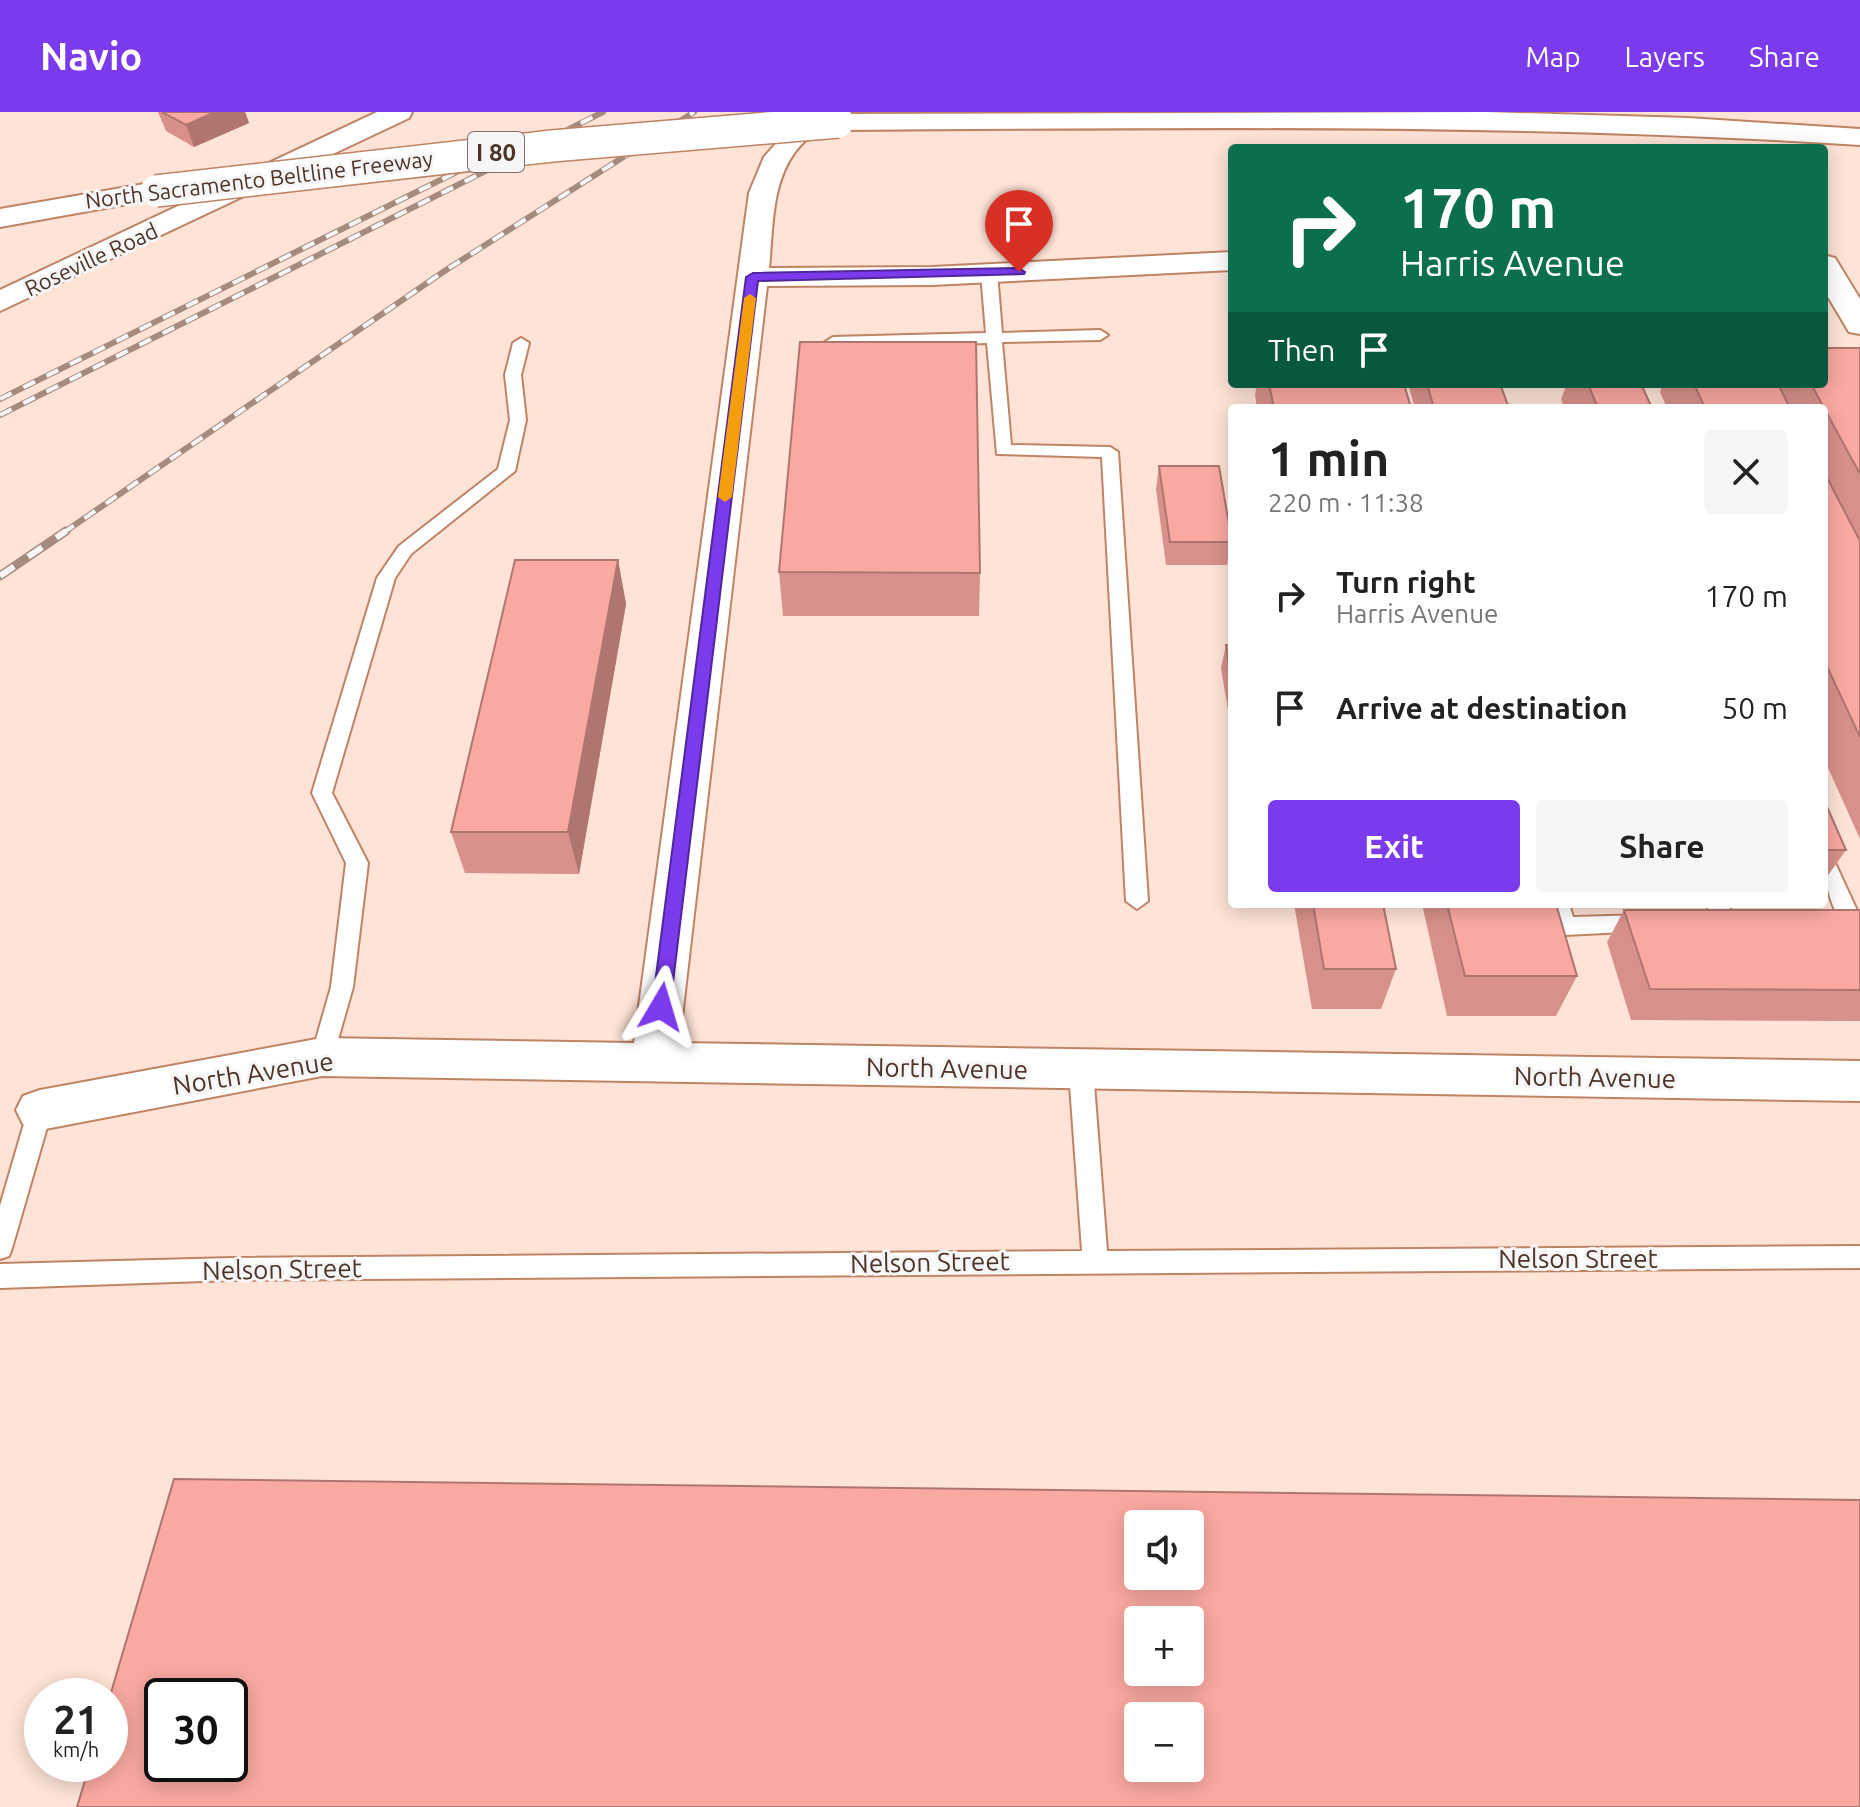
<!DOCTYPE html>
<html lang="en">
<head>
<meta charset="utf-8">
<style>
  :root { --surface:#fff; --page:#f6f6f6; --text:#222; --muted:#767676; --accent:#7c3aed }
  body { margin:0; font-family:Ubuntu,sans-serif; background:var(--page); color:var(--text); height:100vh; display:flex; flex-direction:column; font-size:30px; white-space:nowrap }
  * { box-sizing:border-box; margin:0 }
  p { font-size:26px; color:var(--muted) }
  .icon { flex:none; width:44px; height:44px; fill:none; stroke:currentColor; stroke-width:2; stroke-linecap:round; stroke-linejoin:round }
  .map { position:relative; flex:1; overflow:hidden }
  .side { position:absolute; left:1228px; top:292px; width:600px; height:504px; display:flex; flex-direction:column; background:var(--surface); border-radius:8px; box-shadow:0 4px 20px #0003 }
  .side>* { flex:none }
  .top-card { position:absolute; left:1228px; top:32px; width:600px; height:244px; border-radius:8px; box-shadow:0 4px 20px #0003; background:#0b6e4f; color:#fff; overflow:hidden }
  .fabs { position:absolute; left:1124px; top:1398px; display:grid; gap:16px }
  .fabs a { display:grid; place-items:center; width:80px; height:80px; border-radius:8px; background:var(--surface); box-shadow:0 4px 20px #0003; font-size:40px }
  .speed { position:absolute; left:24px; top:1566px; display:flex; gap:16px; font-size:40px; font-weight:700; text-align:center }
  .speed>* { display:grid; place-content:center; width:104px; height:104px; border-radius:50%; background:var(--surface); box-shadow:0 4px 20px #0003; line-height:1 }
  .speed small { font-size:20px; font-weight:400 }
  .speed .limit { border:4px solid #111; border-radius:12px; background:#fff; color:#111 }
  .pin { position:absolute; display:grid; place-items:center; width:68px; height:68px; color:#fff; margin:-82px -34px; border-radius:50% 50% 50% 0; rotate:-45deg; box-shadow:0 0 8px #0007 }
  .pin .icon { rotate:45deg }
  .me { position:absolute; width:88px; margin:-44px; rotate:7deg; stroke-linejoin:round; filter:drop-shadow(0 0 6px #0008) }
  .turn { display:flex; align-items:center; gap:28px; height:168px; padding:0 40px; font-size:36px }
  .turn .icon { width:104px; height:104px; stroke-width:2.5 }
  .turn b { display:block; font-size:56px; line-height:68px }
  .then { display:flex; align-items:center; height:76px; padding:0 40px; background:#0003; gap:16px; font-size:30px }
  .round { display:grid; place-items:center; flex:none; width:84px; height:84px; border-radius:8px; background:var(--page) }
  .headline { display:flex; align-items:center; justify-content:space-between; height:136px; padding:0 40px }
  h1 { font-size:48px; font-weight:700; line-height:60px }
  .action { display:flex; gap:16px; margin-top:auto; padding:16px 40px }
  .action a { flex:1; height:92px; border-radius:8px; background:var(--accent); color:#fff; font-size:32px; font-weight:700; line-height:92px; text-align:center }
  .action a+a { background:var(--page); color:var(--text) }
  ul { padding:0; list-style:none }
  li { display:flex; align-items:center; gap:24px; height:112px; padding:0 40px }
  li div { flex:1 }
  li b { display:block; font-size:30px }
  li em { font-style:normal }
  header { display:flex; align-items:center; gap:48px; box-sizing:border-box; height:112px; padding:0 40px; background:var(--accent); color:#fff }
  header strong { font-size:38px }
  nav { display:flex; gap:44px; margin-inline-start:auto; font-size:28px }
  .map>svg:first-child { display:block }
</style>
</head>
<body>
<header>
<strong>Navio</strong>
<nav><a>Map</a><a>Layers</a><a>Share</a></nav>
</header>
<div class="map">
<svg width="1860" height="1695" viewBox="0 0 1860 1695">
  <rect width="100%" height="100%" fill="#fee3d6"/>
  <g fill="none" stroke-linecap="round" stroke-linejoin="round">
    <defs>
      <path id="service" d="M989,156l8,5 5,60 98,-3 8,5 -8,5 -98,2 9,103 99,2 8,5 30,449 -11,8 -11,-8 -24,-444 -105,-3 -10,-111 -154,4 -8,-5 8,-5 153,-4 -5,-60z
        M521,226l8,5 -8,32 5,45 -11,51 -104,83 -16,24 -63,215 36,70 -15,124 -20,70 -3,7 -8,3 -8,-3 -3,-7 20,-70 15,-124 -34,-70 65,-215 22,-32 99,-77 12,-49 -5,-45 8,-32z
        M1824,740l7,2 29,63 -3,6h-16c-13,-25 -17,-44 -17,-71z
        M1547,792h22l4,13 71,-2 8,2 3,6 -3,6 -8,2 -79,4 -8,-3z
        M1706,792h22l7,17 -3,6h-16z
        M1081,949l8,3 4,7 14,180 753,-5v22l-1627,12 -233,8v-24l233,-6 849,-7 -13,-180 4,-7z
        M40,988l8,3 4,7 -40,138 -3,8 -9,3v-53l28,-96 4,-7z"/>
      <path id="minor" d="M804,0h30c-10,15 -28,25 -39,40 -24,32 -22,78 -26,116l163,-1 300,-15v18l-300,15 -165,1 -88,757 1181,18v40l-1538,-25 -282,54 -17,-6 -7,-14 7,-14 17,-6 282,-52 312,5 115,-850 15,-36z
        M1824,143l11,3 25,41v35l-11,-2 -25,-42z"/>
      <path id="secondary" d="M377,0h35l-3,6 -409,193v-21z"/>
      <path id="motorway" d="M1487,0l201,6 172,11v16c-341,-22 -681,-17 -1022,-15l-10,-2 -4,-6 4,-6 10,-2z
        M156,70l10,3 4,6 -4,6 -166,30v-18z"/>
    </defs>
    <use href="#service" stroke="#bf8365" stroke-width="4"/>
    <use href="#minor" stroke="#bf8365" stroke-width="4"/>
    <use href="#secondary" stroke="#bf8365" stroke-width="4"/>
    <use href="#motorway" stroke="#bf8365" stroke-width="4"/>
    <use href="#service" fill="#fff" fill-rule="evenodd"/>
    <use href="#minor" fill="#fff" fill-rule="evenodd"/>
    <use href="#secondary" fill="#fff" fill-rule="evenodd"/>
    <use href="#motorway" fill="#fff" fill-rule="evenodd"/>
    <defs>
      <path id="rail-far1" d="M0,287l527,-262
        M0,303l603,-303
        M63,421l383,-263 248,-158"/>
      <path id="rail" d="M0,464l66,-45"/>
    </defs>
    <use href="#rail-far1" stroke="#a58b7e" stroke-width="6"/>
    <use href="#rail" stroke="#a58b7e" stroke-width="9"/>
    <use href="#rail-far1" stroke="#f6f6f6" stroke-width="4" stroke-dasharray="13" stroke-linecap="butt"/>
    <use href="#rail" stroke="#f6f6f6" stroke-width="6" stroke-dasharray="17" stroke-linecap="butt"/>
    <defs>
      <path id="motorway-bridge" d="M156,79l396,-45 286,-24"/>
    </defs>
    <use href="#motorway-bridge" stroke="#bf8365" stroke-width="34" stroke-linecap="butt"/>
    <use href="#motorway-bridge" stroke="#fff" stroke-width="31"/>
  </g>
  <path fill="#d7918a" d="M158,0h87l4,11 -55,24 -28,-16z
    M1860,236v491l-36,-80v-351h-157l-7,-16 3,-8h161z
    M1257,272h147l7,24h-154l-2,-13z
    M1408,272h92l9,24h-94z
    M1567,272h74l11,24h-88l-3,-9z
    M1159,354l73,76 -5,23h-61l-10,-76z
    M618,448l8,44 -47,270 -114,-1 -14,-41z
    M779,460l201,1 -1,43h-196z
    M1226,533h6v83h-1l-10,-60z
    M1824,688l22,50 -22,31z
    M1294,792h89l13,65 -15,40h-69z
    M1422,792h134l21,72 -21,40h-109z
    M1624,798h236v111l-229,-1 -24,-78z"/>
  <path fill="#af7670" d="M215,0h30l4,11 -55,24 -8,-22z
    M618,448l8,44 -47,270 -11,-42z"/>
  <path fill="#faa9a0" stroke="#af7670" stroke-width="2" fill-rule="evenodd" d="M162,0h53l-29,13z
    M800,230h176l4,231 -201,-1z
    M1824,236h36v126l-49,-90h13z
    M1269,272h135l7,24h-137z
    M1427,272h73l9,24h-75z
    M1588,272h53l11,24h-54z
    M1694,272h84l12,24h-85z
    M1159,354h60l13,76h-62z
    M1824,360l36,69v196l-36,-77z
    M515,448h103l-50,272h-117z
    M1226,533h6v40z
    M1824,688l22,50h-22z
    M1313,792h70l13,65h-72z
    M1447,792h109l21,72h-112z
    M1624,798h236v80l-210,-1z
    M174,1367l1686,21v307h-1783l13,-43h20v-68zM1138,1412h52v52h-52zM1138,1508h52v52h-52zM162,1584h68v68h-68zM1138,1604h52v52h-52z"/>
  <path fill="#7c3aed" stroke="#51269a" stroke-width="2" d="M1019,156l6,4 -1,2 -266,7 -88,726 -9,8 -7,-2 -2,-6 94,-730 7,-4z"/>
  <path fill="#f59e0b" d="M750,182l6,4 -24,199 -7,5 -7,-5 26,-199z"/>
  <g text-anchor="middle" dominant-baseline="central" stroke-width="6" stroke-linejoin="round" paint-order="stroke">
    <g font-size="22" fill="#4e3428" stroke="#f6f6f6">
      <text transform="translate(259 67) rotate(-7)">North Sacramento Beltline Freeway</text>
      <text transform="translate(91 147) rotate(-25)">Roseville Road</text>
    </g>
    <rect fill="#f6f6f6" stroke="#806e66" stroke-width="2" x="468" y="20" width="56" height="40" rx="6"/>
    <g font-size="24" font-weight="bold" fill="#4e3428">
      <text x="496" y="40">I 80</text>
    </g>
    <g font-size="26" fill="#4e3428" stroke="#f6f6f6">
      <text transform="translate(947 956) rotate(1)">North Avenue</text>
      <text transform="translate(253 961) rotate(-9)">North Avenue</text>
      <text transform="translate(1595 965) rotate(1)">North Avenue</text>
      <text x="1578" y="1146">Nelson Street</text>
      <text transform="translate(930 1150) rotate(-1)">Nelson Street</text>
      <text transform="translate(282 1157) rotate(-1)">Nelson Street</text>
    </g>
  </g>
</svg>
<div class="fabs">
<a><svg class="icon" aria-label="sound" viewBox="0 0 24 24"><path d="M4 9h4l5-4v14l-5-4H4zM17 9q2 3 0 6"/></svg></a>
<a>+</a>
<a>−</a>
</div>
<div class="speed"><div>21<small>km/h</small></div><div class="limit">30</div></div>
<div class="pin" style="left:1019px;top:160px;background:#d93025"><svg class="icon" aria-label="arrive" viewBox="0 0 24 24"><path d="M6 21V4h12l-3 4 3 4H6"/></svg></div>
<svg class="me" style="left:661px;top:895px" viewBox="-20 -20 40 40"><path d="M0-17L14 15 0 8-14 15z" fill="#7c3aed" stroke="#fff" stroke-width="4"/></svg>
<div class="top-card">
<div class="turn"><svg class="icon" aria-label="right" viewBox="0 0 24 24"><path d="M7 20v-9h11M14 6l5 5-5 5"/></svg><div><b>170 m</b>Harris Avenue</div></div>
<div class="then">Then<svg class="icon" aria-label="arrive" viewBox="0 0 24 24"><path d="M6 21V4h12l-3 4 3 4H6"/></svg></div>
</div>
<section class="side">
<div class="headline"><div><h1>1 min</h1><p>220 m · 11:38</p></div><a class="round"><svg class="icon" aria-label="close" viewBox="0 0 24 24"><path d="M6 6l12 12M18 6L6 18"/></svg></a></div>
<ul>
<li><svg class="icon" aria-label="right" viewBox="0 0 24 24"><path d="M7 20v-9h11M14 6l5 5-5 5"/></svg><div><b>Turn right</b><p>Harris Avenue</p></div><em>170 m</em></li>
<li><svg class="icon" aria-label="arrive" viewBox="0 0 24 24"><path d="M6 21V4h12l-3 4 3 4H6"/></svg><div><b>Arrive at destination</b></div><em>50 m</em></li>
</ul>
<div class="action"><a>Exit</a><a>Share</a></div>
</section>
</div>
</body>
</html>
